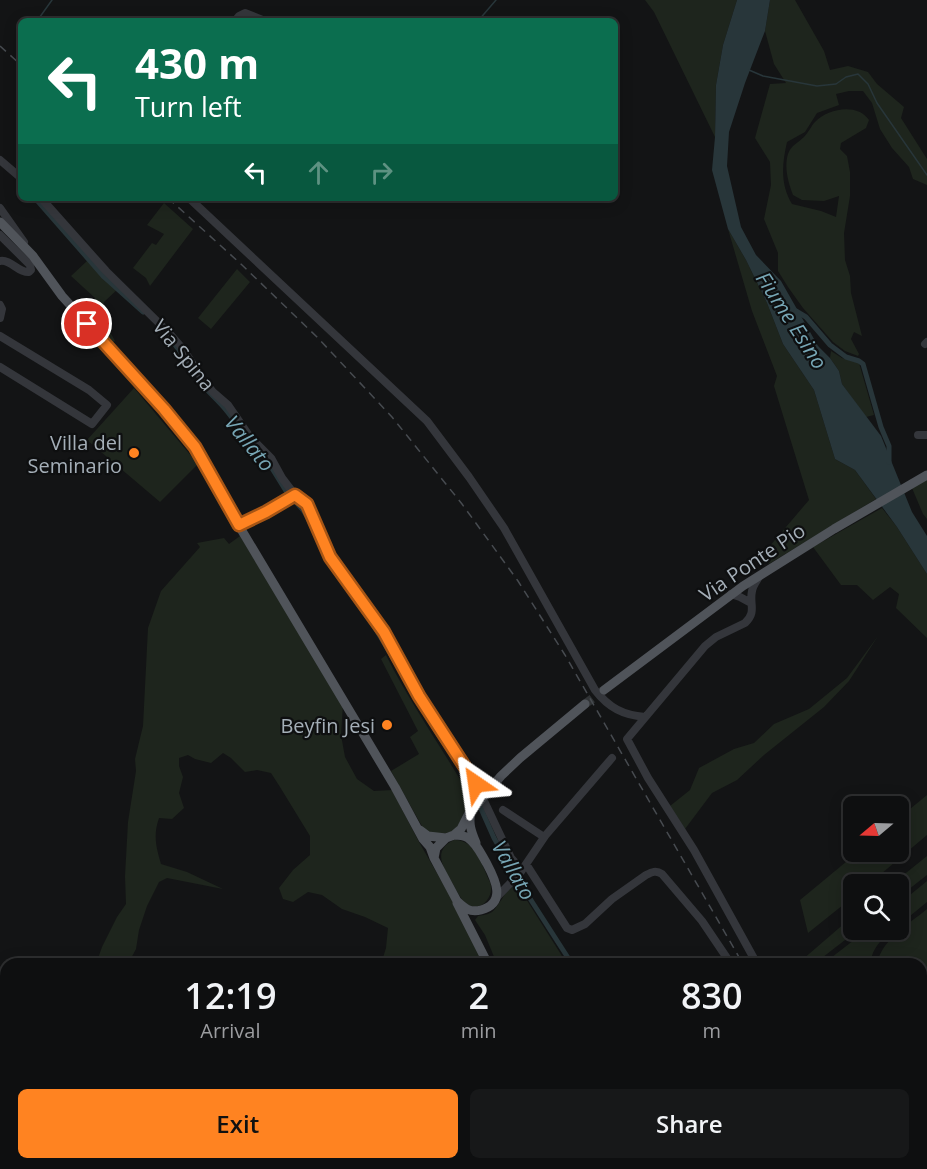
<!DOCTYPE html>
<html lang="en">
<head>
<meta charset="utf-8">
<style>
  :root { --surface:#0e0f10; --page:#171819; --text:#f1f3f6; --muted:#9b9c9f; --line:#2e2f30; --accent:#ff8321 }
  body { margin:0; font-family:"Open Sans",sans-serif; background:var(--page); color:var(--text); height:100vh; display:flex; flex-direction:column; font-size:22px; white-space:nowrap }
  * { box-sizing:border-box; margin:0 }
  p { font-size:20px; color:var(--muted) }
  .icon { flex:none; width:33px; height:33px; fill:none; stroke:currentColor; stroke-width:2; stroke-linecap:round; stroke-linejoin:round }
  .map { position:relative; flex:1; overflow:hidden }
  .sheet { position:absolute; left:0px; top:958px; width:927px; height:212px; display:flex; flex-direction:column; background:var(--surface); border-radius:18px 18px 0 0; box-shadow:0 3px 15px #0003,0 0 0 2px var(--line) }
  .sheet>* { flex:none }
  .hud { position:absolute; left:18px; top:18px; width:600px; height:183px; border-radius:9px; box-shadow:0 3px 15px #0003,0 0 0 2px var(--line); background:#0b6e4f; color:#fff; overflow:hidden }
  .needle { width:39px; rotate:251deg }
  .fabs { position:absolute; left:843px; top:796px; display:grid; gap:12px }
  .fabs a { display:grid; place-items:center; width:66px; height:66px; border-radius:9px; background:var(--surface); box-shadow:0 3px 15px #0003,0 0 0 2px var(--line); font-size:30px }
  .pin { position:absolute; display:grid; place-items:center; width:51px; height:51px; color:#fff; margin:-26px; border:3px solid #fff; border-radius:50%; box-shadow:0 2px 6px #0007 }
  .me { position:absolute; width:66px; margin:-33px; rotate:328deg; stroke-linejoin:round; filter:drop-shadow(0 0 4px #0008) }
  .turn { display:flex; align-items:center; gap:21px; height:126px; padding:0 18px; font-size:27px }
  .turn .icon { width:78px; height:78px; stroke-width:2.5 }
  .turn b { display:block; font-size:42px; line-height:51px }
  .lanes { display:flex; align-items:center; height:57px; padding:0 18px; background:#0003; justify-content:center; gap:30px; direction:ltr }
  .lanes .off { opacity:.35 }
  .eta { display:flex; justify-content:space-evenly; align-items:center; height:102px; text-align:center }
  .eta b { font-size:36px; font-weight:600; line-height:42px }
  .button { display:flex; gap:12px; margin-top:auto; padding:12px 18px }
  .button a { flex:1; height:69px; border-radius:9px; background:var(--accent); color:#111; font-size:24px; font-weight:600; line-height:69px; text-align:center }
  .button a+a { background:var(--page); color:var(--text) }
  .map>svg:first-child { display:block }
</style>
</head>
<body>
<div class="map">
<svg width="927" height="1169" viewBox="0 0 927 1169">
  <rect width="100%" height="100%" fill="#131415"/>
  <path fill="#1e251d" d="M645,0h92l-14,45 -7,40 -1,52 -61,-125z
    M770,0h25l29,51 6,19 18,-4 20,6 9,12 27,23 -3,11 26,41v26l-14,-6 -4,-12 -17,-19 -12,-19 -8,-26 -9,-12h-14l-13,3 3,11 -22,8 -12,19 -18,10c-5,22 -7,42 5,62l29,7 15,6 3,-21 -15,5 -22,-1 -9,-5c-5,-13 -9,-28 -5,-41 3,-9 10,-11 16,-17 5,-5 7,-11 11,-15 13,-14 43,-19 54,-2l-3,8 -25,15 -1,6 7,7 3,16v24l-6,37 1,27 5,16 1,17 11,43 -8,-4 -3,7 8,15 -1,2 -13,-5 -12,-9 -30,-34 -15,-21 -10,-16v-18l-14,-34 7,-34 -1,-23 -15,-24 15,-54 16,-1 -12,-19 -9,-33z
    M164,203l29,26 -43,57 -4,-8 -13,-10 19,-25 4,2 8,-11 -17,-9z
    M728,229l18,31 21,43 16,41 31,46 21,69 20,11 21,29 -107,65 -6,-10 46,-54 -35,-114 3,-10 -25,-65z
    M91,256l29,31 -16,15 -2,15 13,24 -3,2 -16,-18 -1,-27 -24,-22 16,-15z
    M237,269l13,13 -39,47 -13,-11z
    M831,351l11,7 17,5 15,52 -8,2 -24,-33 -3,-13 -9,-13z
    M134,388l64,76 -38,38 -73,-62z
    M927,478v41l-4,-5 -11,-26z
    M882,508l15,19 30,47v64l-31,-30 3,-14 -9,-7 -17,13 -16,-15h-16l-28,-38z
    M240,536l103,168 -2,31 4,22 12,22 17,12 18,-1 27,52 34,59 31,63h-103l5,-16 2,-20 -23,-11 -23,-8 -20,-14 -14,-3 -15,10 -10,-3 -4,-11 14,-18 17,-15v-19l-30,-49 -9,-14 -14,-3 -12,2 -14,-14 -8,-5 -12,10 -16,-4 -7,-4 -9,3v8l4,11 -4,16 5,15 -12,11 -13,-1c-6,17 -3,29 2,46l26,8 36,17 -56,-11 -8,4 -12,24 -8,24 -3,19 -8,15h-32l6,-17 15,-30 9,-13 -1,-28 3,-54 8,-51 -1,-12 8,-33 5,-98 13,-37 39,-44 -3,-4 27,-5 5,6z
    M878,636l-29,45 -25,26 -60,48 -27,25 -25,13 -27,36 -15,-23 20,-16 9,-22 35,-19 20,-6 20,-19 35,-15 38,-31z
    M386,655c23,46 52,87 78,131l8,-5 6,13 -14,18 -5,12 -5,7 -12,3h-11l-8,-6 -32,-57 28,-17 -9,-17 8,-6 -37,-72z
    M927,795v40l-59,50h-14l-1,12 -45,36 -8,-33 58,-48h40l1,-34z
    M454,840c21,-1 28,26 36,42 5,14 -8,31 -23,22 -7,-5 -10,-13 -14,-20 -9,-16 -22,-33 1,-44z
    M927,856v19l-28,22 -1,-12h-7z
    M927,881v21l-28,23v-21z
    M516,883l51,81h-70l-12,-29 -10,-15 3,-4c18,-3 14,-4 24,-17 3,-6 9,-11 14,-16z
    M927,909v102l-6,1v-48h-44c5,-25 31,-39 50,-55z
    M853,916l1,14h4l-44,34h-9l-3,-4z
    M867,930h26c-13,11 -20,17 -23,34h-47z"/>
  <path fill="#28363a" d="M737,0h33l-5,31 -20,52 -16,49 -2,34 14,61 15,28 25,26 37,65 12,12 9,13 3,13 39,52 31,76 15,24v38l-30,-47 -42,-57 -20,-11 -21,-69 -31,-46 -16,-41 -21,-43 -18,-31 -16,-59 3,-33 1,-52 7,-40z"/>
  <g fill="none" stroke-linecap="round" stroke-linejoin="round">
    <path stroke="#28363a" stroke-width="1.5" d="M37,21l15,-21
      M478,21l18,-21
      M20,44l1,-1
      M749,70l14,6 54,10 19,-2 10,-7 12,-3 10,10 9,19 50,72"/>
    <path stroke="#28363a" stroke-width="5" d="M35,198l69,79 39,35
      M796,311l10,6 24,28 16,12 13,4 4,3 18,63 8,19v16
      M173,342l14,19
      M200,382c8,10 18,18 26,28 9,10 14,22 23,31
      M260,452l5,5 21,34 17,19 5,8 12,26
      M349,590l22,31 65,110 20,30 18,32 20,45 26,45 52,81
      M684,1164l3,5"/>
    <path stroke="#303335" stroke-width="9" stroke-dasharray="9 4.5" stroke-linecap="butt" d="M585,704l19,-14"/>
    <path stroke="#34363b" stroke-width="8" d="M235,21l4,-5 6,-3 20,8
      M0,160l21,18
      M41,198l65,73 64,63 13,15 20,31 10,12 15,13 22,32 21,21 11,20 13,17 12,9 23,53 54,75 35,64 57,88 35,74 11,12
      M189,198l238,223 42,56 35,51 91,162c14,18 28,25 50,27
      M0,208l24,34
      M0,235l30,30 1,5 -2,2c-11,1 -18,-13 -29,-11
      M0,305l2,4 -2,9
      M0,336l89,54 18,15 -15,19 -92,-57
      M925,344l2,-2
      M918,435h9
      M239,525l27,-13 29,-17
      M731,594l9,3 11,6
      M503,810l41,27
      M526,864l41,64 5,2 13,-6 27,-25 34,-24c6,-3 10,-5 16,-1l40,47 29,43
      M495,899l25,-26 25,-37 67,-78
      M757,964l-63,-114 -46,-72 -21,-39 78,-93 11,-9 29,-14c12,-11 4,-19 7,-32 1,-6 4,-9 7,-14
      M921,1146l6,8
      M844,1164l3,5"/>
    <path stroke="#50545a" stroke-width="9" d="M0,222l33,34 29,40 102,113 31,38 31,57 169,283 28,52 7,8 4,11
      M604,690l139,-104 91,-57 93,-54
      M471,813c-3,11 1,20 5,30
      M420,830l8,6 18,2
      M454,835c5,0 9,0 14,3 9,6 13,16 19,26 8,15 20,39 -6,46 -11,3 -17,-2 -24,-9l-23,-43 2,-10 10,-10z
      M454,835l7,-6 7,-14 33,-39 19,-18 65,-54
      M457,903l31,61
      M544,1164l3,5"/>
    <path stroke="#474b50" stroke-width="1.5" stroke-dasharray="8 6" stroke-linecap="butt" d="M0,46l21,19
      M168,198l74,67 75,72 75,80 70,87 56,77 47,74 178,309
      M857,1164l3,5"/>
  </g>
  <g fill="none" stroke-linecap="round" stroke-linejoin="round">
    <defs>
      <path id="route" d="M87,324l77,85 31,38 44,78 27,-13 29,-17 12,9 23,53 54,75 35,64 57,88"/>
    </defs>
    <use href="#route" stroke="#a65515" stroke-width="15"/>
    <use href="#route" stroke="#ff8321" stroke-width="10"/>
  </g>
  <g fill="#ff8321" stroke="#0e0f10" stroke-width="2">
    <circle cx="134" cy="453" r="6"/>
    <circle cx="387" cy="725" r="6"/>
  </g>
  <g text-anchor="middle" dominant-baseline="central" stroke-width="4.5" stroke-linejoin="round" paint-order="stroke">
    <g font-size="20" fill="#a4aeb7" stroke="#0e0f10">
      <text transform="translate(184 355) rotate(51)">Via Spina</text>
      <text transform="translate(752 562) rotate(-34)">Via Ponte Pio</text>
    </g>
    <g font-size="20" fill="#a4aeb7" stroke="#0e0f10" text-anchor="end">
      <text x="122" y="442">Villa del<tspan x="122" dy="23">Seminario</tspan></text>
      <text x="375" y="725">Beyfin Jesi</text>
    </g>
    <g font-size="21" font-style="italic" fill="#77a6b5" stroke="#0e0f10">
      <text transform="translate(792 320) rotate(57)">Fiume Esino</text>
      <text transform="translate(250 443) rotate(51)">Vallato</text>
      <text transform="translate(514 870) rotate(60)">Vallato</text>
    </g>
  </g>
</svg>
<div class="fabs">
<a><svg class="needle" viewBox="-14 -14 28 28"><path d="M0-13l5 13h-10z" fill="#e53935"/><path d="M0 13l5-13h-10z" fill="#9b9c9f"/></svg></a>
<a><svg class="icon" aria-label="search" viewBox="0 0 24 24"><circle cx="10" cy="10" r="6"/><path d="M15 15l6 6"/></svg></a>
</div>
<div class="pin" style="left:87px;top:324px;background:#d93025"><svg class="icon" aria-label="arrive" viewBox="0 0 24 24"><path d="M6 21V4h12l-3 4 3 4H6"/></svg></div>
<svg class="me" style="left:476px;top:784px" viewBox="-20 -20 40 40"><path d="M0-17L14 15 0 8-14 15z" fill="#ff8321" stroke="#fff" stroke-width="4"/></svg>
<div class="hud">
<div class="turn"><svg class="icon" aria-label="left" viewBox="0 0 24 24"><path d="M17 20v-9H6M10 6l-5 5 5 5"/></svg><div><b>430 m</b>Turn left</div></div>
<div class="lanes"><svg class="icon" aria-label="left" viewBox="0 0 24 24"><path d="M17 20v-9H6M10 6l-5 5 5 5"/></svg><svg class="icon off" aria-label="ahead" viewBox="0 0 24 24"><path d="M12 20V5M6 11l6-6 6 6"/></svg><svg class="icon off" aria-label="right" viewBox="0 0 24 24"><path d="M7 20v-9h11M14 6l5 5-5 5"/></svg></div>
</div>
<section class="sheet">
<div class="eta">
<div><b>12:19</b><p>Arrival</p></div>
<div><b>2</b><p>min</p></div>
<div><b>830</b><p>m</p></div>
</div>
<div class="button"><a>Exit</a><a>Share</a></div>
</section>
</div>
</body>
</html>
